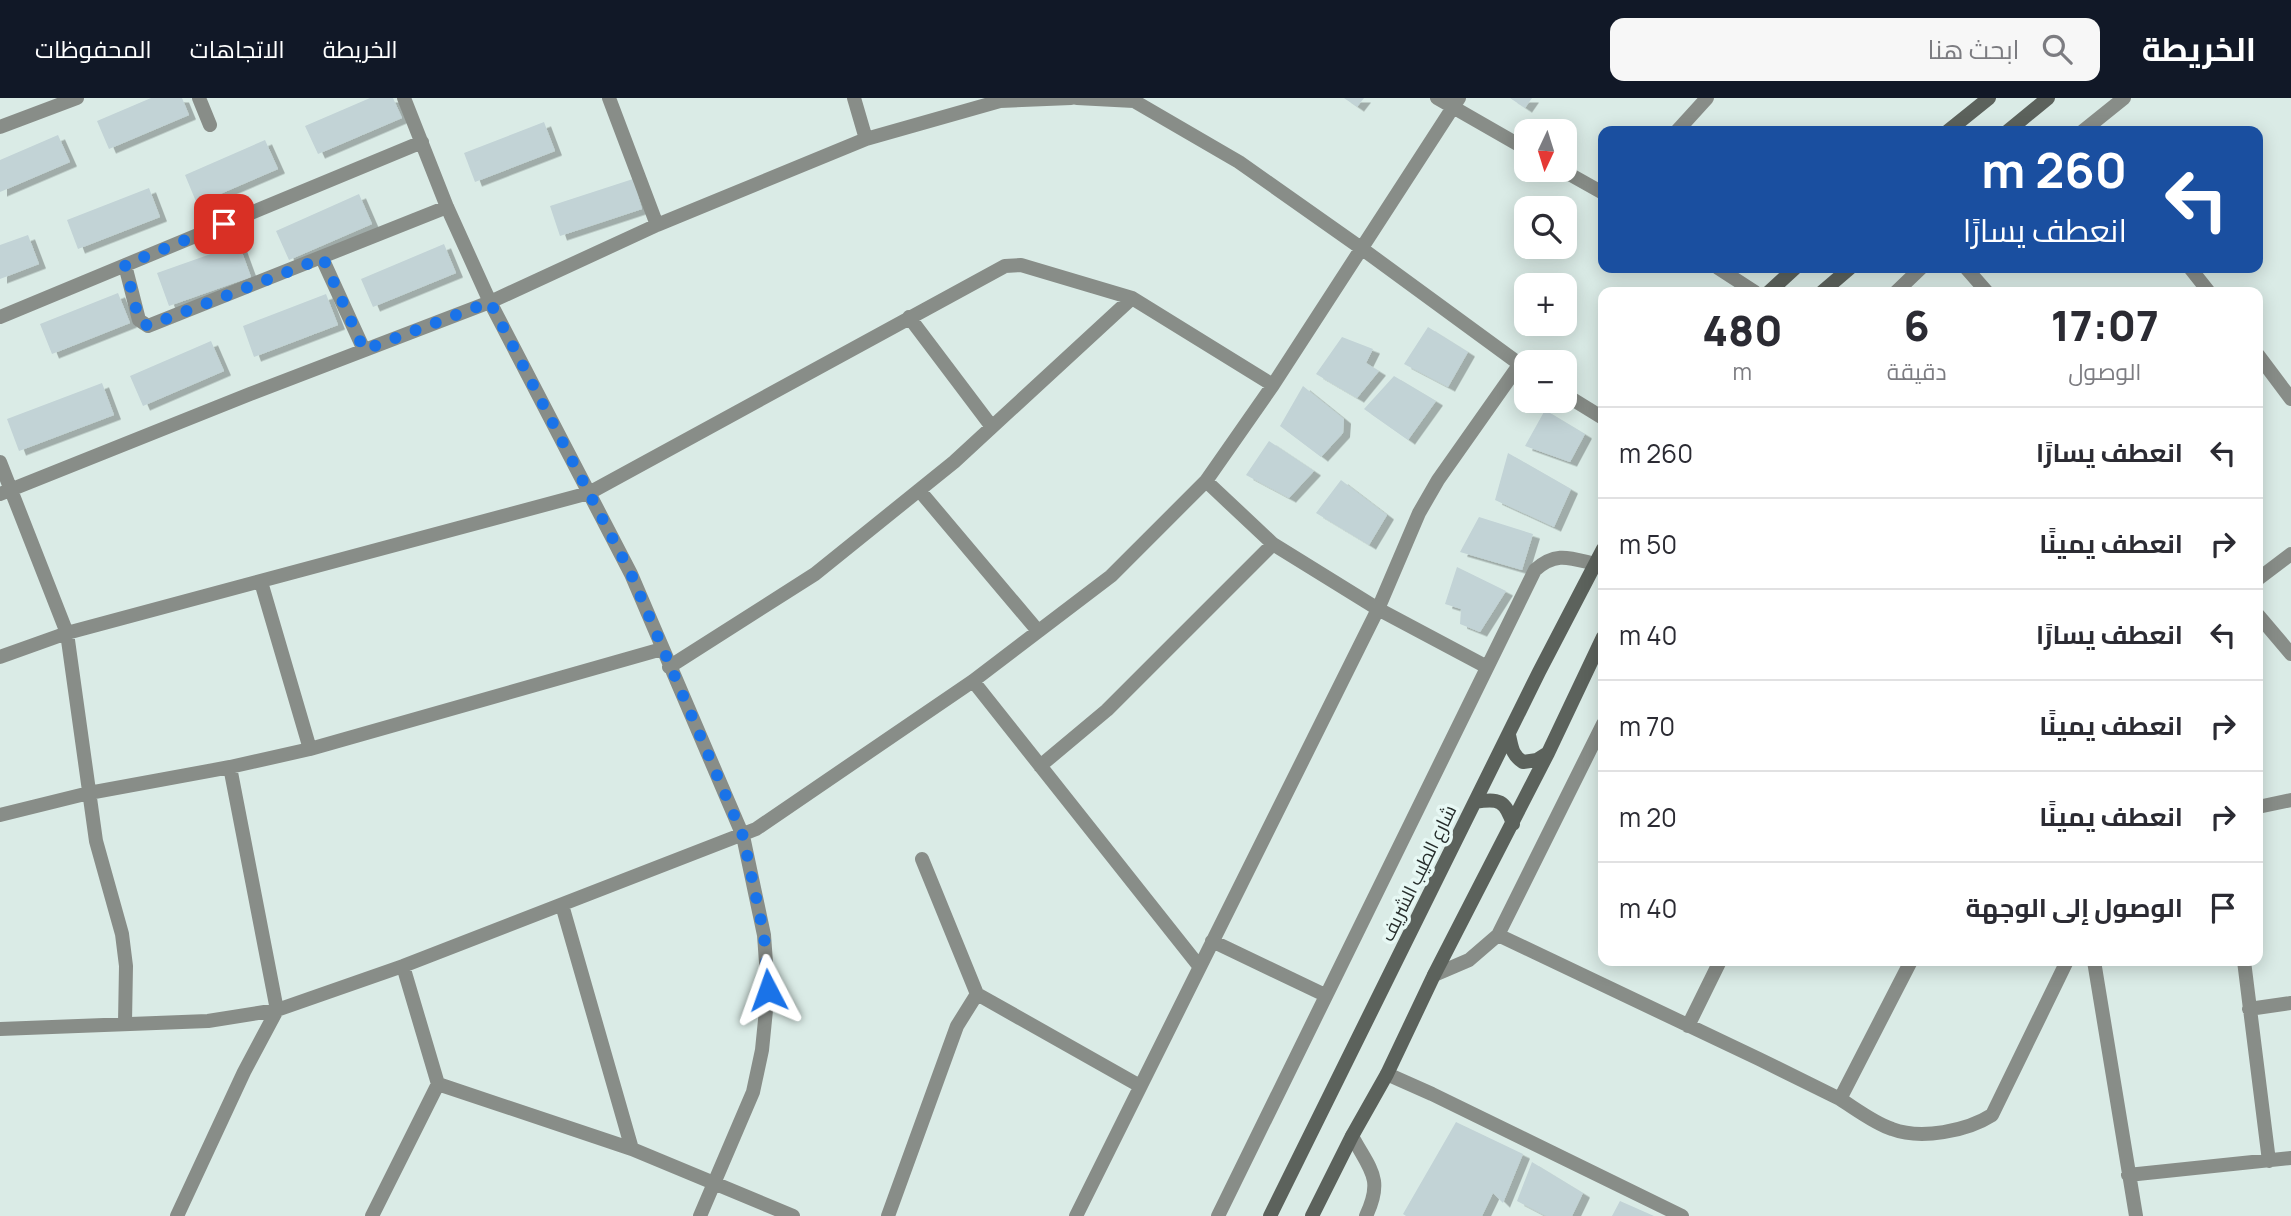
<!DOCTYPE html>
<html lang="ar">
<head>
<meta charset="utf-8">
<style>
  :root { --surface:#fff; --page:#f7f7f7; --text:#2b2b33; --muted:#7c7c81; --line:#e1e1e2; --accent:#111827 }
  body { margin:0; font-family:Manrope,Cairo,sans-serif; background:var(--page); color:var(--text); direction:rtl; height:100vh; display:flex; flex-direction:column; font-size:26px; white-space:nowrap }
  * { box-sizing:border-box; margin:0 }
  p { font-size:23px; color:var(--muted) }
  .icon { flex:none; width:38px; height:38px; fill:none; stroke:currentColor; stroke-width:2; stroke-linecap:round; stroke-linejoin:round }
  .map { position:relative; flex:1; overflow:hidden; direction:ltr }
  .panel { position:absolute; left:1598px; top:189px; width:665px; height:679px; display:flex; flex-direction:column; background:var(--surface); border-radius:14px; box-shadow:0 4px 18px #0003; direction:rtl }
  .panel>* { flex:none }
  .top-card { position:absolute; left:1598px; top:28px; width:665px; height:147px; border-radius:14px; box-shadow:0 4px 18px #0003; direction:rtl; background:#1a4fa0; color:#fff; overflow:hidden }
  .needle { width:46px; rotate:184deg }
  .tools { position:absolute; left:1514px; top:21px; display:grid; gap:14px }
  .tools a { display:grid; place-items:center; width:63px; height:63px; border-radius:14px; background:var(--surface); box-shadow:0 4px 18px #0003; font-size:35px }
  .pin { position:absolute; display:grid; place-items:center; width:60px; height:60px; color:#fff; margin:-30px; border-radius:14px; box-shadow:0 4px 10px #0006 }
  .me { position:absolute; width:77px; margin:-38px; rotate:356deg; stroke-linejoin:round; filter:drop-shadow(0 0 5px #0008) }
  .turn { display:flex; align-items:center; gap:24px; height:147px; padding:0 21px; font-size:32px }
  .turn .icon { width:91px; height:91px; stroke-width:2.5 }
  .turn b { display:block; font-size:49px; line-height:60px }
  .eta { display:flex; justify-content:space-evenly; align-items:center; height:119px; text-align:center }
  .eta b { font-size:42px; font-weight:800; line-height:49px }
  ul { padding:0; list-style:none }
  li { display:flex; align-items:center; gap:21px; height:91px; padding:0 21px; border-top:2px solid var(--line) }
  li div { flex:1 }
  li b { display:block; font-size:26px }
  li em { font-style:normal }
  header { display:flex; align-items:center; gap:42px; box-sizing:border-box; height:98px; padding:0 35px; background:var(--accent); color:#fff }
  header strong { font-size:33px }
  nav { display:flex; gap:38px; margin-inline-start:auto; font-size:24px }
  .search { width:490px; height:63px; background:var(--page); display:flex; align-items:center; gap:18px; box-sizing:border-box; padding:0 24px; border-radius:14px; color:var(--muted); font-size:26px }
  .map>svg:first-child { display:block }
</style>
</head>
<body>
<header>
<strong>الخريطة</strong>
<div class="search"><svg class="icon" aria-label="search" viewBox="0 0 24 24"><circle cx="10" cy="10" r="6"/><path d="M15 15l6 6"/></svg>ابحث هنا</div>
<nav><a>الخريطة</a><a>الاتجاهات</a><a>المحفوظات</a></nav>
</header>
<div class="map">
<svg width="2291" height="1118" viewBox="0 0 2291 1118">
  <defs>
    <filter id="shadow"><feDropShadow dx="7" dy="4.5" stdDeviation="0" flood-color="#0004"/></filter>
  </defs>
  <rect width="100%" height="100%" fill="#daebe6"/>
  <path fill="#c2d3d6" filter="url(#shadow)" d="M151,0h31l7,17 -80,34 -12,-28z
    M370,0h23l9,20 -84,36 -13,-28z
    M1344,0h20l-7,9z
    M1510,0h22l-7,10z
    M544,24l11,29 -80,31 -11,-29z
    M58,37l12,27 -70,30v-32z
    M265,42l13,29 -81,35 -12,-29z
    M633,81l9,30 -82,27 -10,-30z
    M149,90l11,29 -82,32 -11,-29z
    M359,96l13,30 -83,36 -13,-29z
    M28,137l11,29 -39,15v-34z
    M239,146l12,33 -82,29 -12,-33z
    M444,146l12,29 -83,34 -12,-28z
    M118,195l12,30 -78,31 -12,-30z
    M326,196l12,31 -84,32 -11,-31z
    M1428,229l40,25 -20,35 -44,-23z
    M1342,239l31,12 -7,14 13,8 -22,27 -41,-24z
    M211,243l13,30 -81,35 -13,-30z
    M1394,278l42,25 -28,39 -44,-31z
    M102,285l12,32 -95,36 -12,-32z
    M1303,288l41,33 -1,14 -22,24 -41,-31z
    M1545,312l40,24 -15,28 -45,-16z
    M1269,343l45,30 -25,27 -43,-23z
    M1508,355l63,36 -17,38 -59,-27z
    M1341,382l46,35 -18,30 -53,-32z
    M1479,419l54,17 -11,36 -62,-18z
    M1457,469l49,24 -26,41 -20,-8 1,-15 -16,-5z
    M1456,1024l67,32 -20,49 -10,-10 -11,23h-76l-3,-2z
    M1532,1064l51,31 -11,23h-26l-29,-15z
    M1620,1103l34,15h-42z"/>
  <g fill="none" stroke-linecap="round" stroke-linejoin="round">
    <path stroke="#888d88" stroke-width="14" d="M199,0l11,27
      M404,0l43,109 43,95 141,272 112,262 21,99 4,55 -6,60 -9,42 -53,124
      M609,0l48,127
      M854,0l12,41
      M1077,0l57,3 105,61 122,86 164,120
      M1437,0l89,51
      M0,29l77,-29
      M1677,33l30,-33
      M2083,33l41,-33
      M1562,72l41,23
      M322,160l42,92
      M125,167l14,55 9,6 299,-119
      M1718,170l37,24
      M1966,170l21,24
      M2190,170l19,24
      M1896,194l25,-24
      M0,219l422,-175
      M909,219l83,110
      M2258,257l33,44
      M1564,296l39,24
      M0,364l67,171 29,208 26,93 4,32 -1,57
      M1206,383l67,63 105,65 109,58
      M919,392l119,141
      M0,396l250,-100 240,-92 167,-77 209,-86 134,-38 71,-3
      M2258,481l33,-25
      M261,484l49,167
      M2258,517l33,39
      M0,559l67,-24 522,-140 416,-227 16,-1 111,33 141,87
      M669,569l146,-93 139,-112 178,-164
      M973,583l226,285
      M1040,668l67,-56 166,-166
      M2258,709l33,-7
      M0,717l89,-22 141,-26 80,-18 352,-100
      M922,761l55,135 163,92
      M562,807l70,244
      M1498,837l261,124 81,40 71,-138
      M1212,843l113,54
      M2094,863l42,255
      M2244,863l25,200
      M403,868l35,118 194,65 161,67
      M1434,877l35,-15 29,-25 105,-211
      M2249,911l42,-6
      M1688,928l32,-65
      M0,931l208,-8 69,-11 126,-44 353,-137 217,-148 138,-105 95,-95 67,-96 186,-287
      M1387,976l45,20 250,122
      M1840,1001c16,10 34,24 52,30 29,11 75,2 100,-14l75,-154
      M1352,1038c18,34 32,42 14,80
      M2128,1077l163,-17
      M177,1118l67,-144 33,-62 -47,-243
      M372,1118l66,-132
      M888,1118l69,-190 20,-32
      M1076,1118l302,-607 41,-96 19,-33 81,-115
      M1218,1118l317,-646c21,-19 35,-12 60,-6"/>
    <path stroke="#5c625c" stroke-width="14" d="M1948,33l41,-33
      M2008,33l40,-33
      M1769,194l26,-24
      M1822,194l28,-24
      M1509,637c3,13 3,20 14,27l14,-2 11,-7
      M1475,704c24,-4 30,-2 38,22
      M1270,1118l269,-544 64,-123
      M1312,1118l40,-80 35,-62 47,-99 114,-222 55,-116"/>
  </g>
  <g fill="none" stroke-linecap="round" stroke-linejoin="round">
    <path stroke="#1a73e8" stroke-width="12" stroke-dasharray="0 21.6" d="M224,126l-99,41 14,55 9,6 175,-68 41,92 126,-48 141,272 112,262 21,99 4,55"/>
  </g>
  <g text-anchor="middle" dominant-baseline="central" stroke-width="7" stroke-linejoin="round" paint-order="stroke">
    <g font-size="19" fill="#272e2c" stroke="#e7f8f4">
      <text transform="translate(1418 775) rotate(-64)">شارع الطيب الشريف</text>
    </g>
  </g>
</svg>
<div class="tools">
<a><svg class="needle" viewBox="-14 -14 28 28"><path d="M0-13l5 13h-10z" fill="#e53935"/><path d="M0 13l5-13h-10z" fill="#7c7c81"/></svg></a>
<a><svg class="icon" aria-label="search" viewBox="0 0 24 24"><circle cx="10" cy="10" r="6"/><path d="M15 15l6 6"/></svg></a>
<a>+</a>
<a>−</a>
</div>
<div class="pin" style="left:224px;top:126px;background:#d93025"><svg class="icon" aria-label="arrive" viewBox="0 0 24 24"><path d="M6 21V4h12l-3 4 3 4H6"/></svg></div>
<svg class="me" style="left:768px;top:892px" viewBox="-20 -20 40 40"><path d="M0-17L14 15 0 8-14 15z" fill="#1a73e8" stroke="#fff" stroke-width="4"/></svg>
<div class="top-card">
<div class="turn"><svg class="icon" aria-label="left" viewBox="0 0 24 24"><path d="M17 20v-9H6M10 6l-5 5 5 5"/></svg><div><b>260 m</b>انعطف يسارًا</div></div>
</div>
<section class="panel">
<div class="eta">
<div><b>17:07</b><p>الوصول</p></div>
<div><b>6</b><p>دقيقة</p></div>
<div><b>480</b><p>m</p></div>
</div>
<ul>
<li><svg class="icon" aria-label="left" viewBox="0 0 24 24"><path d="M17 20v-9H6M10 6l-5 5 5 5"/></svg><div><b>انعطف يسارًا</b></div><em>260 m</em></li>
<li><svg class="icon" aria-label="right" viewBox="0 0 24 24"><path d="M7 20v-9h11M14 6l5 5-5 5"/></svg><div><b>انعطف يمينًا</b></div><em>50 m</em></li>
<li><svg class="icon" aria-label="left" viewBox="0 0 24 24"><path d="M17 20v-9H6M10 6l-5 5 5 5"/></svg><div><b>انعطف يسارًا</b></div><em>40 m</em></li>
<li><svg class="icon" aria-label="right" viewBox="0 0 24 24"><path d="M7 20v-9h11M14 6l5 5-5 5"/></svg><div><b>انعطف يمينًا</b></div><em>70 m</em></li>
<li><svg class="icon" aria-label="right" viewBox="0 0 24 24"><path d="M7 20v-9h11M14 6l5 5-5 5"/></svg><div><b>انعطف يمينًا</b></div><em>20 m</em></li>
<li><svg class="icon" aria-label="arrive" viewBox="0 0 24 24"><path d="M6 21V4h12l-3 4 3 4H6"/></svg><div><b>الوصول إلى الوجهة</b></div><em>40 m</em></li>
</ul>
</section>
</div>
</body>
</html>
